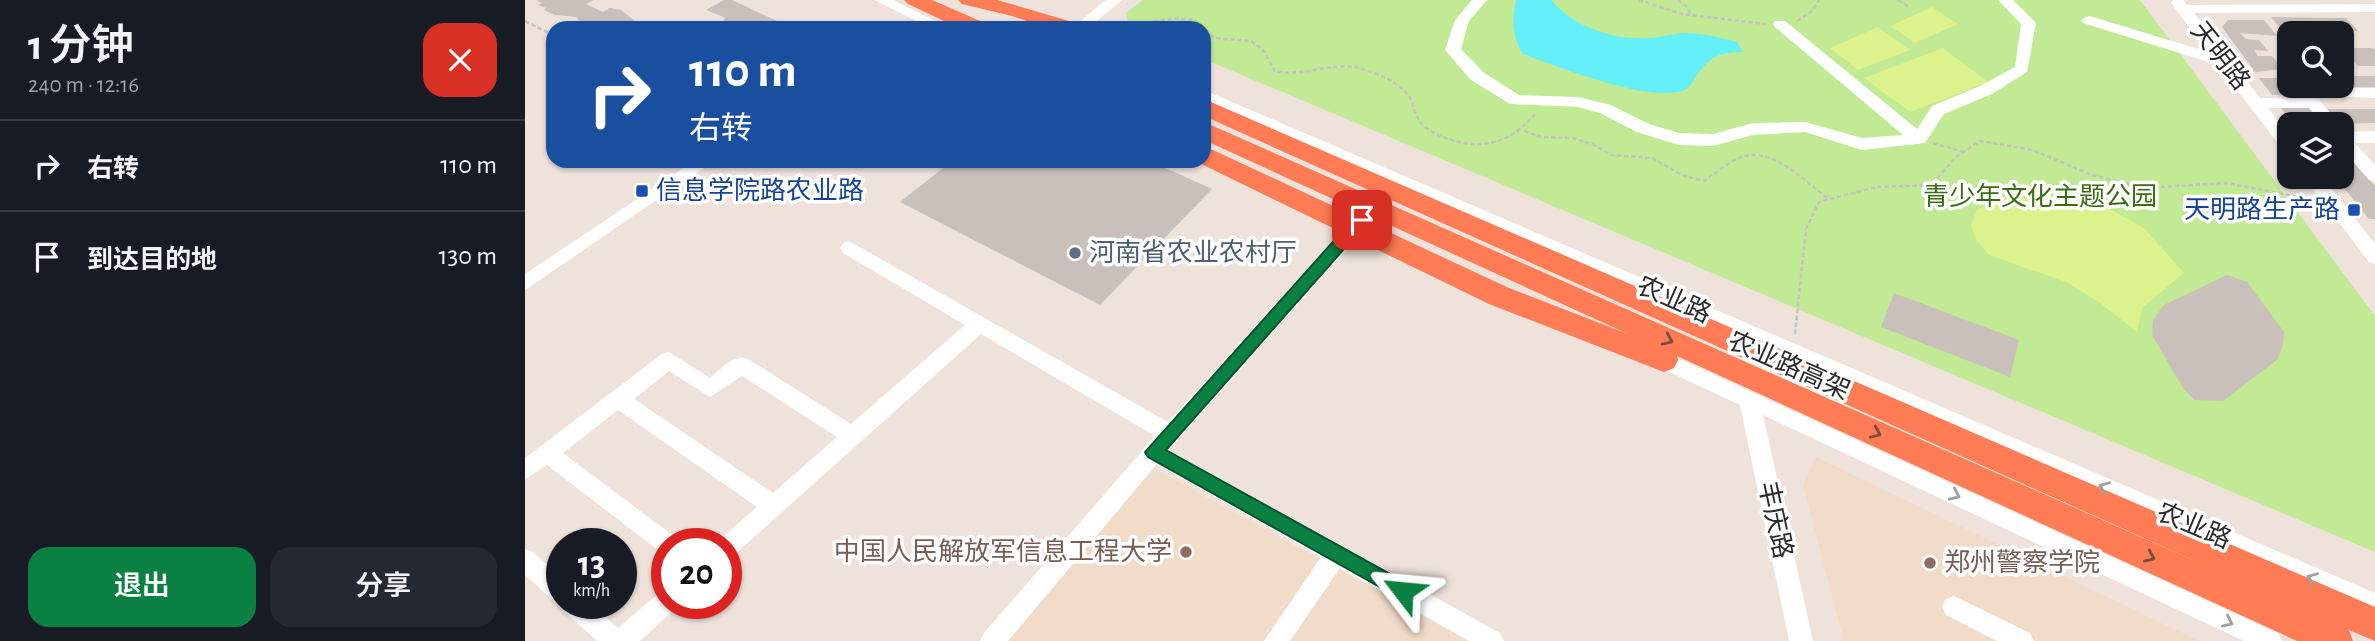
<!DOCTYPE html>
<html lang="zh">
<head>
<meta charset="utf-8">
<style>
  :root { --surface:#171b24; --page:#242831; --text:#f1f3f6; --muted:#9ea1a6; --line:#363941; --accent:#0b8043 }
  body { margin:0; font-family:"Alegreya Sans","Noto Sans SC",sans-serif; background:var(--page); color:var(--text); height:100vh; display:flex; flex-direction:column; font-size:26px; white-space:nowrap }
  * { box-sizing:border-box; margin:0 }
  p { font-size:23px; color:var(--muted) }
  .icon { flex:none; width:38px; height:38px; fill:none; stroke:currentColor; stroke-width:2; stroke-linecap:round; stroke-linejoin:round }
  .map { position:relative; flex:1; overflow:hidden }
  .drawer { display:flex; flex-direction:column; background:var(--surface); width:525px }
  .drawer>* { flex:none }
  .hud { position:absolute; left:21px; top:21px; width:665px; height:147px; border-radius:21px; box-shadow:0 2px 5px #0004; background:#1a4fa0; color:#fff; overflow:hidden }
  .tools { position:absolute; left:1752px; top:21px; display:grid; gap:14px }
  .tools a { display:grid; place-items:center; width:77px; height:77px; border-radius:14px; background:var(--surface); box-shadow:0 2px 5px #0004; font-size:35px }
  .speed { position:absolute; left:21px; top:528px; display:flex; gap:14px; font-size:35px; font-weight:700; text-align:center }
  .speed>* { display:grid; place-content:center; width:91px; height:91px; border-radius:50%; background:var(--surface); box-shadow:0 2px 5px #0004; line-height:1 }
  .speed small { font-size:18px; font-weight:400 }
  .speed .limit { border:10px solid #d22; background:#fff; color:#111 }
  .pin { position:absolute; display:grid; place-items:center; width:60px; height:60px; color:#fff; margin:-30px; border-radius:14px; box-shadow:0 4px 10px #0006 }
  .me { position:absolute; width:77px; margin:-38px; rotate:299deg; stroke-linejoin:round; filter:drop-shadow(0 0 5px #0008) }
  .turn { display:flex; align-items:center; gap:24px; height:147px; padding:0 28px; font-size:32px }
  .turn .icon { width:91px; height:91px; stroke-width:2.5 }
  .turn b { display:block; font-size:49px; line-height:60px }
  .round { display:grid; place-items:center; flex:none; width:74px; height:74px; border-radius:21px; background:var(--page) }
  .overview { display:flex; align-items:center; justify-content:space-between; height:119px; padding:0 28px }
  h1 { font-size:42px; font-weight:600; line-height:52px }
  .primary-button { display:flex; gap:14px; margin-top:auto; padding:14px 28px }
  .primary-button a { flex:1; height:80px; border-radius:21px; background:var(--accent); color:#fff; font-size:28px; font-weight:600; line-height:80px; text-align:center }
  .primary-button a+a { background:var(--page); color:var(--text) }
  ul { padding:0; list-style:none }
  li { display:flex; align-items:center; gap:21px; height:91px; padding:0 28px; border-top:2px solid var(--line) }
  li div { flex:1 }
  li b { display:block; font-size:26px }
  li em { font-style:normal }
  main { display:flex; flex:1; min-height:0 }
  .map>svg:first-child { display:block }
</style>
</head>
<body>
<main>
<section class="drawer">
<div class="overview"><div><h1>1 分钟</h1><p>240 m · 12:16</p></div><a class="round" style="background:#d93025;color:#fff"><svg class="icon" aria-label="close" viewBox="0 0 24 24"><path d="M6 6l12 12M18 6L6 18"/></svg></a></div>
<ul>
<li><svg class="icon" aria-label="right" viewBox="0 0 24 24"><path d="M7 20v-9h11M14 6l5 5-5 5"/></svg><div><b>右转</b></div><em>110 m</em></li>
<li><svg class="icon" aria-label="arrive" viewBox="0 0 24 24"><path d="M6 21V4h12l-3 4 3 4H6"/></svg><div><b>到达目的地</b></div><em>130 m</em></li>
</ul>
<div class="primary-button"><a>退出</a><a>分享</a></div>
</section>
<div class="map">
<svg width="1850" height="641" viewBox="0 0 1850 641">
  <rect width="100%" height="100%" fill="#eee2db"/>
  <path fill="#f1dcc9" d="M1291,457l383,184h-355l-41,-156z
    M617,462l327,179h-480z"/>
  <path fill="#c2e993" d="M618,0h997l235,316v236l-1171,-493v-31h-74l-4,-15z"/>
  <path fill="#dbf28d" d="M1407,7l26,17 -43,19 -25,-17z
    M1353,27l32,23 -52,20 -28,-22z
    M1418,48l45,34 -78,30 -46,-34z
    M1510,194l73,14 36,20 40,45 -42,35 -5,24 -38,-30 -33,-20 -77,-27 -12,-14 -6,-15 6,-16 22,-12z"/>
  <path fill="#65f0f9" d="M991,0h35c24,28 62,40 99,38 10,0 21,-4 32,-5 17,-1 37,5 54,8l7,11c-27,1 -32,4 -48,26 -3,5 -5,10 -11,12 -33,14 -126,-23 -161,-36 -11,-17 -11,-35 -7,-54z"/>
  <path fill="#c9bfbb" d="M11,0h58l-8,4 17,8 7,-4 11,2 20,16 -5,2h-51l-6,-3 3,-2 -6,-6 -21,-2 -11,-5 2,-2 -8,-3 4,-2z
    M199,0h8l60,28h-44l-10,-5 -3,2 -12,-5 3,-2 -20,-8z
    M1746,17l75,1 12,13h-57l2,2h-14v6z
    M1703,20h36l13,16 -37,-3 6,6 13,1 9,11 -14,-1 4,6h14l10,13 -27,3 -33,-45z
    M1816,48h31l3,2v16h-17l-5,-5h-12z
    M1816,76h34v11l-34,1z
    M1734,78h30v8h20l8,9h-45z
    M1755,107h28l14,17h-28z
    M1798,109h52v14l-40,1z
    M1816,148l34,38v33h-6l-34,-42h6z
    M427,161h198l62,28 -112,116 -200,-103z
    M1702,275l20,7 37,50 -1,12 -5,15 -55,42 -29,-1 -11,-12 -31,-53 1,-15 11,-15z
    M1369,293l125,47 -9,37 -129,-50z"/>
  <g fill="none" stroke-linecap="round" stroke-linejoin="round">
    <path stroke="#c3c3c3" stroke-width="2.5" stroke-dasharray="4.5 2.5" stroke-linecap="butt" d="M1114,0l43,14 84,10
      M1153,0l9,7 5,9
      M1373,0l10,6
      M0,21l28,14
      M1272,21l15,-10 7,-11
      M587,28l65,-10 17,2 20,18 37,3 12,9 12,21c31,7 59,-12 90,-1 16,5 36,13 45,28 4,8 5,18 11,25 7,8 18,13 28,16 34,12 63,3 86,-25
      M999,131l17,6 32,1 21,7 17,10 41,3 30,17 22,6c12,-8 24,-19 38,-24 31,-11 64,26 87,42
      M1408,143l31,9
      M1270,334l11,-105 13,-27 57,-15 55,-2 25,-28 24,-16 53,9 56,24 54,14 83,-5 84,16"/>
    <path fill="#fff" fill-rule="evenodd" d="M349,0h19l57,28h-19z
      M581,0h16l-34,28h-16z
      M947,0h15l-18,21 -8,28 22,23 36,23 59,2 33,8 38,19 30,9 34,1 40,-11 52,-1 57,16 41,-3 -128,-108 -2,-3 2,-3h10l132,108 15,-23 48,-20 35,-19 6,-43 -23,-24h15l23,23 -9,49 -35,22 -48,20 -19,29 -63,7 -57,-18 -52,3 -40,11 -34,-1 -42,-13 -37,-19 -22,-6 -68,-3 -39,-24 -26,-30 10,-30z
      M1648,0h10l4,5 188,-1v8l-181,1 66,85 59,1 20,25h-17l-13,-16h-41l21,27v17l-6,-2 -65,-85 -135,-42 -2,-3 7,-4 5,1 115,35 -37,-49z
      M1803,87l47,1v10l-53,-2 -2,-4 2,-4z
      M679,90l1171,503v23l-1171,-515z
      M1850,131v12h-20l20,22v17l-6,-2 -28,-32v-16z
      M169,161h20l-189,129v-16z
      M1779,177h18l53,67v20l-6,-2z
      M837,214l6,1 3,5 -3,5 -199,225 331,183 4,8h-35l-129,-73 -50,73h-26l57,-84 -164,-93 -149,177h-28l4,-8 171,-197 -174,-102 -247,221 -8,3v-14h-10l2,-3 39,-34 -139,-97 -55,43 112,84 3,7h-11v10l-8,-3 -112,-86 -22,14v-21l137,-104 7,-2 41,26c11,-9 23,-24 38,-19l103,65 114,-99 -122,-72 -3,-5 3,-5 6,-2 319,181 188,-207zM144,371l41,26 32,-21 95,61 -64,56 -139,-94z
      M1128,347l625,286 4,8h-38l-481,-226 50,226h-24l-49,-236 -94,-44 -3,-6 3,-6z
      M0,549l8,3 29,26v26h28l28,24 41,-35 8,-3v14h11l-3,5 -35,32h-43l-32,-29 -4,-8 -7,-3 -29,-26z
      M1429,596l76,37 4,8h-37l-51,-26 -4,-8 4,-8z"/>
    <path fill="#ff7c55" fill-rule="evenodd" d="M379,0h28l53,23 3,5h-29l-51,-24z
      M433,0h39l79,23 3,5h-32l-35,-12 -50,-12z
      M679,99l1171,508v34l-26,-11 4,11h-56l-620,-285 1,4 -4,8 -10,4 -175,-68 -294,-143h9v-13l9,2 296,138 119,46 -424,-194v-18l1009,447 -1009,-453z"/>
  </g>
  <defs><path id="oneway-chevron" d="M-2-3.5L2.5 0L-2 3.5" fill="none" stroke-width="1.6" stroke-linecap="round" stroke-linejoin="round" transform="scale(1.75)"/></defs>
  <g stroke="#7f4b3b">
    <use href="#oneway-chevron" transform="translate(1143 340) rotate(24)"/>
    <use href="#oneway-chevron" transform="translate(1351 433) rotate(24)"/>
    <use href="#oneway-chevron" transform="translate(1625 557) rotate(24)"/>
  </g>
  <g stroke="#9f9f9f">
    <use href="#oneway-chevron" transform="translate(1579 487) rotate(-157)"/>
    <use href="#oneway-chevron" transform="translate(1430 495) rotate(25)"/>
    <use href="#oneway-chevron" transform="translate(1787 578) rotate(-157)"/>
    <use href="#oneway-chevron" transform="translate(1703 622) rotate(25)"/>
  </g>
  <path fill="#0b8043" stroke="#07532c" stroke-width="2" d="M837,214l5,2 2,4 -2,3 -201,227 244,135 3,6 -3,7 -7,2 -255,-143 -3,-5 211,-236z"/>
  <g fill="#1a4fb4" stroke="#fff" stroke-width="2.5">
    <rect x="110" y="184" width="14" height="14" rx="3.5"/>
    <rect x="1822" y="203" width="14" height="14" rx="3.5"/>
  </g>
  <circle fill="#5c6f8a" stroke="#fff" stroke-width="2.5" cx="550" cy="253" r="7"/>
  <g fill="#8d6e63" stroke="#fff" stroke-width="2.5">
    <circle cx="661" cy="552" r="7"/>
    <circle cx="1405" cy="563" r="7"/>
  </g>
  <g text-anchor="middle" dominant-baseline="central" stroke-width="7" stroke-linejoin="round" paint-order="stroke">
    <g font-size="26" fill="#2a2a2a" stroke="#fff">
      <text transform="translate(1695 56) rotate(52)">天明路</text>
      <text transform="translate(1149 300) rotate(24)">农业路</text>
      <text transform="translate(1264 366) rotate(24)">农业路高架</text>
      <text transform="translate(1250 520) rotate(78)">丰庆路</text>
      <text transform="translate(1669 526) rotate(23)">农业路</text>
    </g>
    <g font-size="26" fill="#164399" stroke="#fff" text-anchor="start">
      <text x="131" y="191">信息学院路农业路</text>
      <text x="1815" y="210" text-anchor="end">天明路生产路</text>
    </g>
    <g font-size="26" fill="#396e13" stroke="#fff">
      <text x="1515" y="197">青少年文化主题公园</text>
    </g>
    <g font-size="26" fill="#4e5e75" stroke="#fff" text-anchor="start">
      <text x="564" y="253">河南省农业农村厅</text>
    </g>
    <g font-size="26" fill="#785e54" stroke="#fff" text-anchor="end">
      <text x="647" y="552">中国人民解放军信息工程大学</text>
      <text x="1419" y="563" text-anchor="start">郑州警察学院</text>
    </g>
  </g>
</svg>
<div class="tools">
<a><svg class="icon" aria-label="search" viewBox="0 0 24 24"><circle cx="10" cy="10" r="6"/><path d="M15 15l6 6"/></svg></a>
<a><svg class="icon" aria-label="layers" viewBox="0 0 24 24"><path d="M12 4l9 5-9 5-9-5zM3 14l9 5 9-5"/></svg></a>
</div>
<div class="speed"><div>13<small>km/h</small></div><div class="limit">20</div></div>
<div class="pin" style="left:837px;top:220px;background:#d93025"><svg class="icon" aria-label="arrive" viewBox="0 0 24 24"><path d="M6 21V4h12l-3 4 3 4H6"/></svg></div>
<svg class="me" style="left:878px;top:591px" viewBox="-20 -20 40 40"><path d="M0-17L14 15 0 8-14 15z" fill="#0b8043" stroke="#fff" stroke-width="4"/></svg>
<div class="hud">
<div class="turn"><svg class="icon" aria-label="right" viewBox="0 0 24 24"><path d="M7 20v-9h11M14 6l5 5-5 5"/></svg><div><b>110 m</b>右转</div></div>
</div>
</div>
</main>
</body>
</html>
